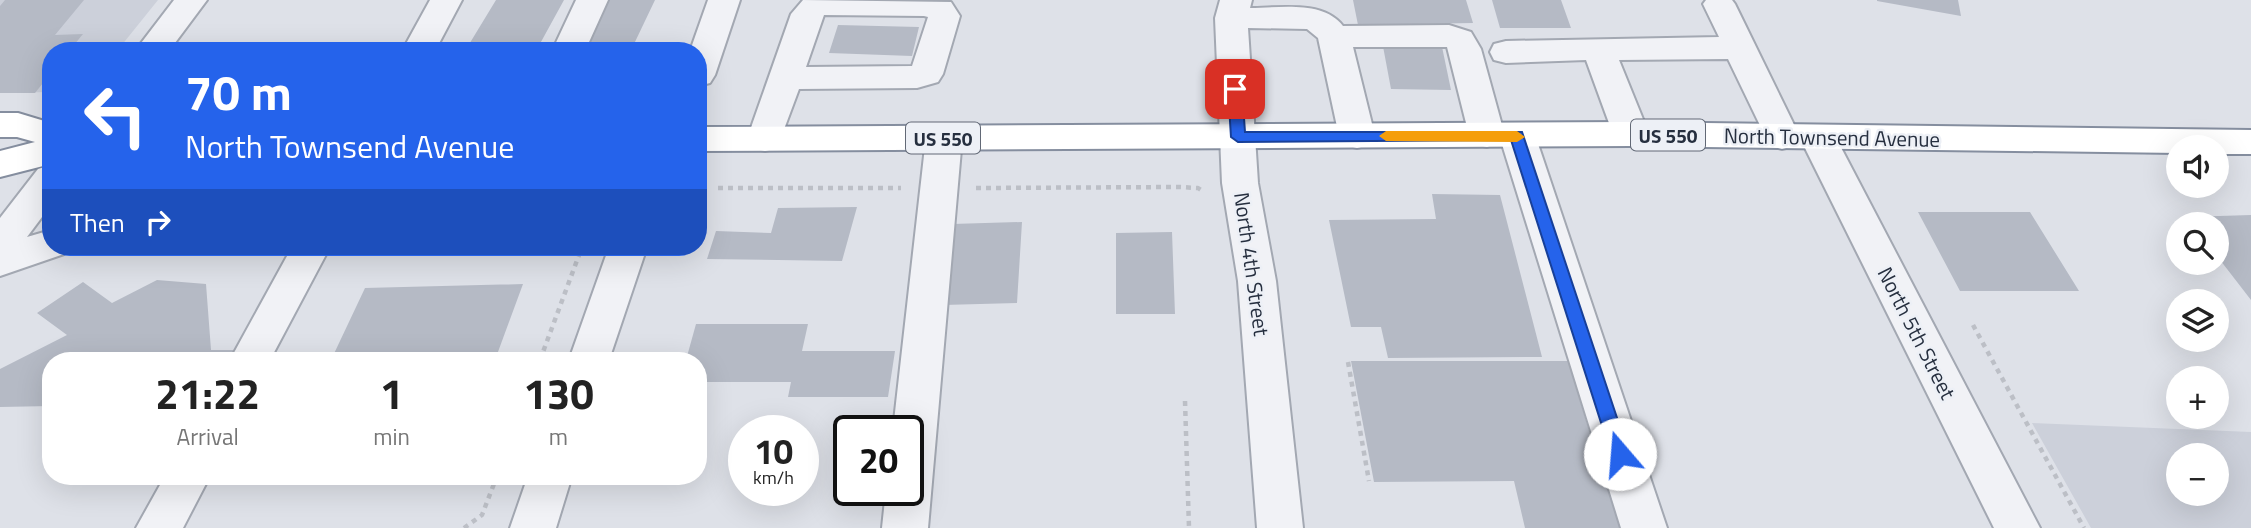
<!DOCTYPE html>
<html lang="en">
<head>
<meta charset="utf-8">
<style>
  :root { --surface:#fff; --page:#f2f2f2; --text:#222; --muted:#767676 }
  body { margin:0; font-family:"Titillium Web",sans-serif; background:var(--page); color:var(--text); height:100vh; display:flex; flex-direction:column; font-size:26px; white-space:nowrap }
  * { box-sizing:border-box; margin:0 }
  p { font-size:23px; color:var(--muted) }
  .icon { flex:none; width:38px; height:38px; fill:none; stroke:currentColor; stroke-width:2; stroke-linecap:round; stroke-linejoin:round }
  .map { position:relative; flex:1; overflow:hidden }
  .sheet { position:absolute; left:42px; top:352px; width:665px; height:133px; display:flex; flex-direction:column; background:var(--surface); border-radius:28px; box-shadow:0 7px 28px #0002 }
  .sheet>* { flex:none }
  .banner { position:absolute; left:42px; top:42px; width:665px; height:214px; border-radius:28px; box-shadow:0 7px 28px #0002; background:#2563eb; color:#fff; overflow:hidden }
  .fabs { position:absolute; left:2166px; top:135px; display:grid; gap:14px }
  .fabs a { display:grid; place-items:center; width:63px; height:63px; border-radius:50%; background:var(--surface); box-shadow:0 7px 28px #0002; font-size:35px }
  .speed { position:absolute; left:728px; top:415px; display:flex; gap:14px; font-size:35px; font-weight:700; text-align:center }
  .speed>* { display:grid; place-content:center; width:91px; height:91px; border-radius:50%; background:var(--surface); box-shadow:0 7px 28px #0002; line-height:1 }
  .speed small { font-size:18px; font-weight:400 }
  .speed .limit { border:4px solid #111; border-radius:10px; background:#fff; color:#111 }
  .pin { position:absolute; display:grid; place-items:center; width:60px; height:60px; color:#fff; margin:-30px; border-radius:14px; box-shadow:0 4px 10px #0006 }
  .me { position:absolute; width:77px; margin:-38px; rotate:342deg; stroke-linejoin:round; filter:drop-shadow(0 0 5px #0008) }
  .turn { display:flex; align-items:center; gap:24px; height:147px; padding:0 28px; font-size:32px }
  .turn .icon { width:91px; height:91px; stroke-width:2.5 }
  .turn b { display:block; font-size:49px; line-height:60px }
  .then { display:flex; align-items:center; height:66px; padding:0 28px; background:#0003; gap:14px; font-size:26px }
  .eta { display:flex; justify-content:space-evenly; align-items:center; height:119px; text-align:center }
  .eta b { font-size:42px; font-weight:700; line-height:49px }
  .map>svg:first-child { display:block }
</style>
</head>
<body>
<div class="map">
<svg width="2251" height="528" viewBox="0 0 2251 528">
  <rect width="100%" height="100%" fill="#dee1e8"/>
  <path fill="#ccd0da" fill-rule="evenodd" d="M0,0h158l-41,51h-66v41l-51,1z
    M2032,423l219,9v96h-160zM2179,455h38v39h-38z"/>
  <path fill="#b5bac5" d="M5,0h79l-29,35 28,-1 -14,17h-18v22l-16,20h-35v-87z
    M496,0h68l-28,51h-71z
    M599,0h56l-21,44 -57,-1z
    M1353,0h113l7,23 -115,2z
    M1492,0h69l10,28h-71z
    M1877,0h81l3,16 -84,-15z
    M838,25l81,2 -7,29 -83,-3z
    M1382,41l59,1 10,48 -60,-1z
    M1432,194l68,1 42,162 -154,1 -7,-31h-30l-22,-107 107,-1z
    M857,207l-15,54 -135,-2 9,-28 55,2 7,-25z
    M1918,212h112l49,79h-119z
    M2251,215v85l-34,-44v-32h-24l-6,-7z
    M1022,222l-5,81 -74,2 9,-81z
    M1172,232l3,82h-59v-81z
    M157,280l49,4 5,66h25l-7,10h-178v46l-51,1v-38l67,-34 -30,-22 46,-31 29,21z
    M523,284l-28,76h-164l34,-72z
    M696,324h112l-6,27h93l-7,46h-100l3,-15h-93v-22h-12z
    M1351,361h217l36,119h9l14,48h-102l-11,-47 -140,1z
    M749,490h31l-2,8h-31z"/>
  <g fill="none" stroke-linecap="round" stroke-linejoin="round">
    <defs>
      <path id="minor" d="M174,0h33l-38,51h-34z
        M430,0h32l-27,51h-33z
        M576,0h32l-23,51h-33z
        M708,0h32l-25,75 -5,8 -12,3v-35h-8z
        M803,0l148,2 9,14 -17,58 -5,8 -21,6 -118,1 -22,59 -12,3 -12,-3 -6,-9 44,-125zM824,15l100,1 4,1 -16,49 -106,1z
        M1220,0h32l-2,8c30,0 73,-8 93,18l106,-1 22,7 10,17 22,80 14,-6 12,3 6,9 132,393h-46l-120,-387 -14,6 -12,-3 -6,-9 -22,-88h-94l22,89 -6,9 -12,3 -12,-3 -6,-9 -21,-98 -11,-9 -59,-1 10,155 18,98 27,247h-46l-19,-247 -16,-98 -7,-165z
        M1706,0h26l3,4 65,133 -6,9 -12,3 -12,-3 -42,-87 -109,1 30,74 -6,9 -12,3 -12,-3 -6,-9 -27,-74 -80,3 -12,-3 -4,-8 4,-8 12,-3 213,-4 -16,-33z
        M944,126l12,3 6,9 -34,390h-46l4,-38h22v-60h-15l33,-292 6,-9z
        M1818,126l12,3 6,9 204,390h-46l-194,-390 6,-9z
        M51,165v40l-24,32 24,-7v17h17l-4,7 -64,22v-58l38,-49z
        M292,247h38l-60,113h-40z
        M609,247h38l-38,113h-40z
        M165,476h45l-27,52h-47z
        M528,476h44l-16,52h-46z"/>
      <path id="highway" d="M0,113h18l33,10v41l-51,13v-26l35,-9 -18,-5h-17z
        M1631,122l620,8v24h-34v-7h-38v6l-548,-7 -933,5v-24z"/>
    </defs>
    <use href="#minor" stroke="#a3a8b2" stroke-width="4"/>
    <use href="#highway" stroke="#858e9f" stroke-width="4"/>
    <path stroke="#bcbfc6" stroke-width="4.5" stroke-dasharray="5 5" stroke-linecap="butt" d="M718,188h183
      M976,188l203,-1 19,1 6,4
      M1973,325l111,203
      M540,360l42,-113
      M1348,362l21,119
      M1185,401l4,127
      M464,528l18,-13 15,-39"/>
    <use href="#minor" fill="#f1f2f6" fill-rule="evenodd"/>
    <use href="#highway" fill="#fff" fill-rule="evenodd"/>
  </g>
  <path fill="#2563eb" stroke="#184099" stroke-width="2" d="M1235,85l7,4 3,43h277l107,322 -2,6 -7,2 -6,-2 -3,-6 -100,-314 -273,2 -7,-5 -3,-48z"/>
  <path fill="#f59e0b" d="M1386,131h131l8,6 -8,5 -131,-1 -7,-5z"/>
  <g text-anchor="middle" dominant-baseline="central" stroke-width="5" stroke-linejoin="round" paint-order="stroke">
    <g fill="#edf0f6" stroke="#626976" stroke-width="2">
      <rect x="1631" y="119.5" width="74" height="31" rx="5"/>
      <rect x="906" y="122.5" width="74" height="31" rx="5"/>
    </g>
    <g font-size="19" font-weight="bold" fill="#262f3f">
      <text x="1668" y="135">US 550</text>
      <text x="943" y="138">US 550</text>
    </g>
    <g font-size="21" fill="#262f3f" stroke="#edf0f6">
      <text transform="translate(1832 137) rotate(1)">North Townsend Avenue</text>
      <text transform="translate(1252 264) rotate(82)">North 4th Street</text>
      <text transform="translate(1917 333) rotate(63)">North 5th Street</text>
    </g>
  </g>
</svg>
<div class="fabs">
<a><svg class="icon" aria-label="sound" viewBox="0 0 24 24"><path d="M4 9h4l5-4v14l-5-4H4zM17 9q2 3 0 6"/></svg></a>
<a><svg class="icon" aria-label="search" viewBox="0 0 24 24"><circle cx="10" cy="10" r="6"/><path d="M15 15l6 6"/></svg></a>
<a><svg class="icon" aria-label="layers" viewBox="0 0 24 24"><path d="M12 4l9 5-9 5-9-5zM3 14l9 5 9-5"/></svg></a>
<a>+</a>
<a>−</a>
</div>
<div class="speed"><div>10<small>km/h</small></div><div class="limit">20</div></div>
<div class="pin" style="left:1235px;top:89px;background:#d93025"><svg class="icon" aria-label="arrive" viewBox="0 0 24 24"><path d="M6 21V4h12l-3 4 3 4H6"/></svg></div>
<svg class="me" style="left:1620px;top:454px" viewBox="-20 -20 40 40"><circle r="19" fill="#fff"/><path d="M0-13L10 11 0 6-10 11z" fill="#2563eb"/></svg>
<div class="banner">
<div class="turn"><svg class="icon" aria-label="left" viewBox="0 0 24 24"><path d="M17 20v-9H6M10 6l-5 5 5 5"/></svg><div><b>70 m</b>North Townsend Avenue</div></div>
<div class="then">Then<svg class="icon" aria-label="right" viewBox="0 0 24 24"><path d="M7 20v-9h11M14 6l5 5-5 5"/></svg></div>
</div>
<section class="sheet">
<div class="eta">
<div><b>21:22</b><p>Arrival</p></div>
<div><b>1</b><p>min</p></div>
<div><b>130</b><p>m</p></div>
</div>
</section>
</div>
</body>
</html>
